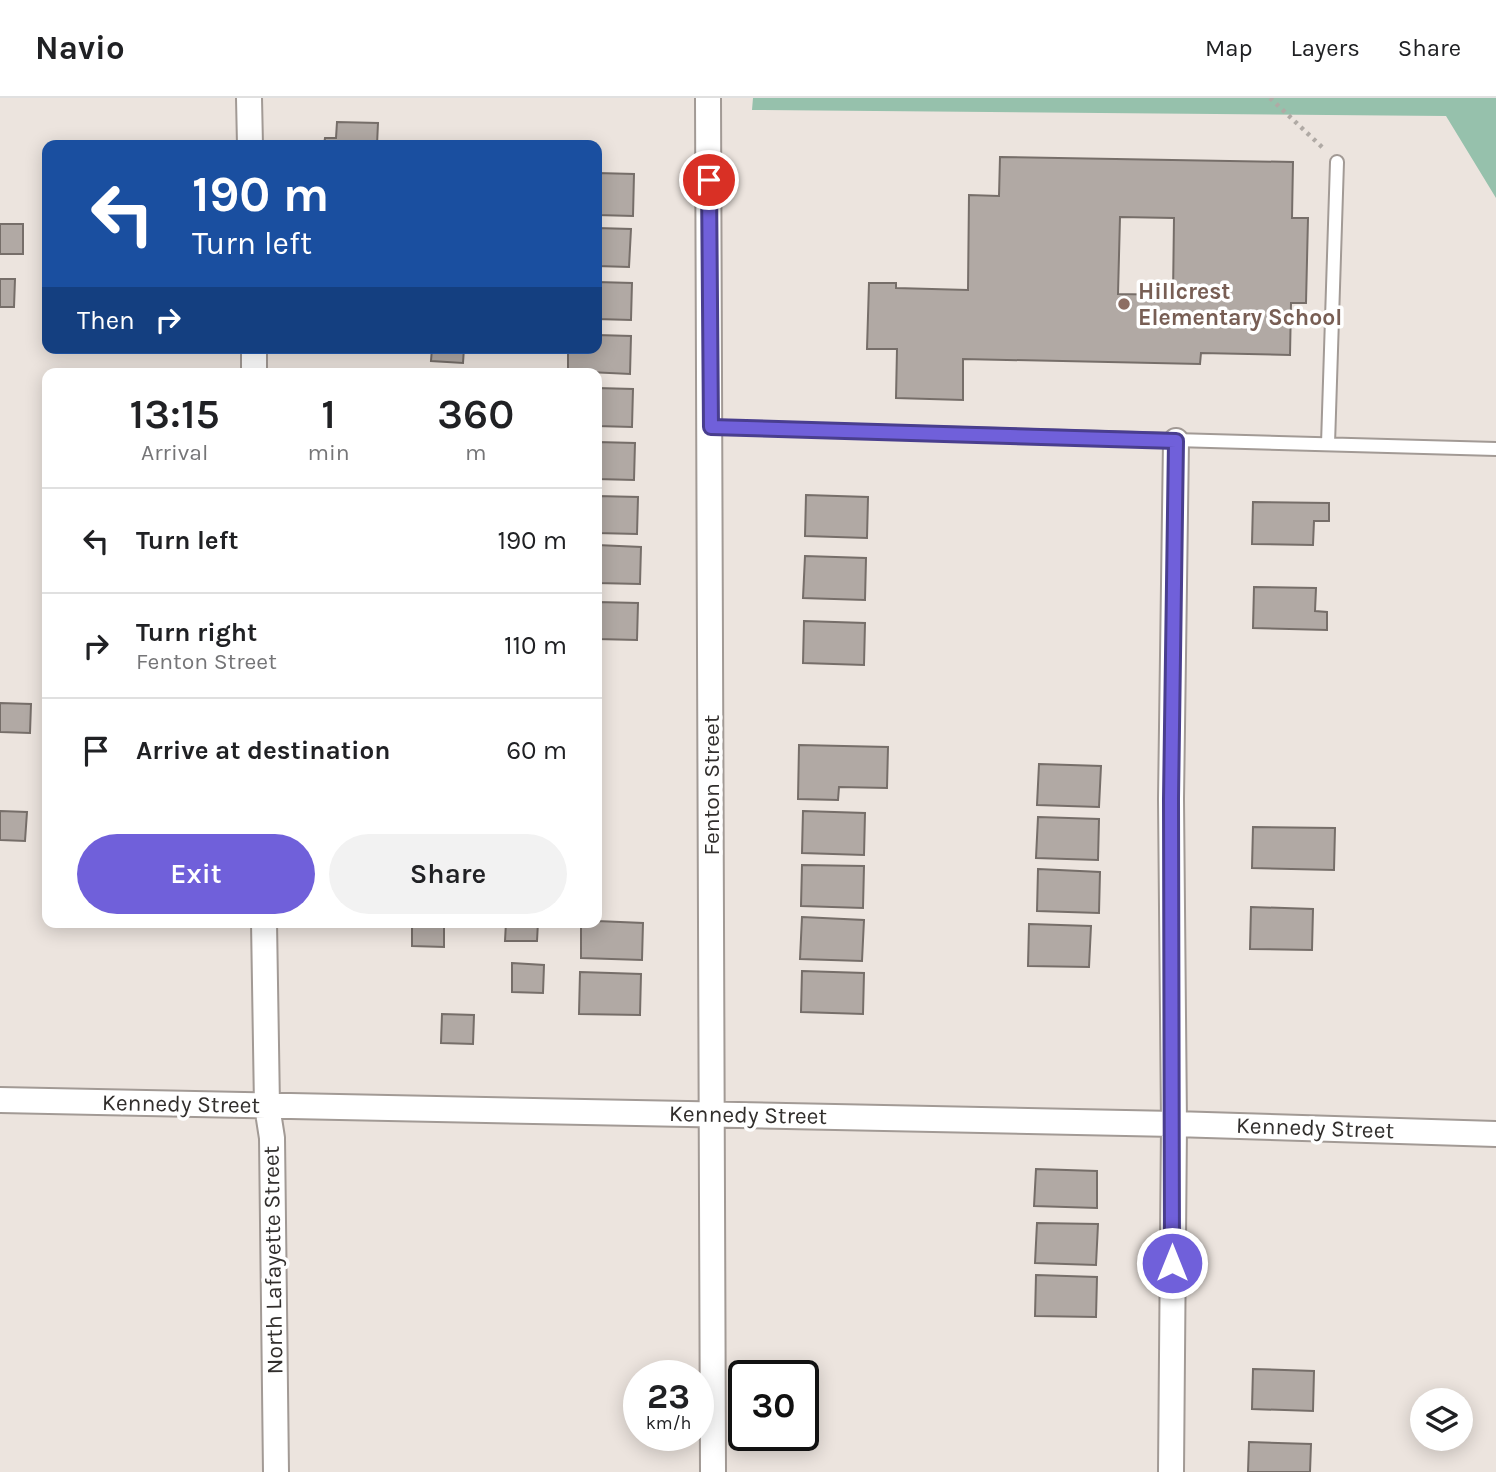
<!DOCTYPE html>
<html lang="en">
<head>
<meta charset="utf-8">
<style>
  :root { --surface:#fff; --page:#f2f2f2; --text:#202124; --muted:#757577; --line:#e0e0e0; --accent:#7060da }
  body { margin:0; font-family:Karla,sans-serif; background:var(--page); color:var(--text); height:100vh; display:flex; flex-direction:column; font-size:26px; white-space:nowrap }
  * { box-sizing:border-box; margin:0 }
  p { font-size:23px; color:var(--muted) }
  .icon { flex:none; width:38px; height:38px; fill:none; stroke:currentColor; stroke-width:2; stroke-linecap:round; stroke-linejoin:round }
  .map { position:relative; flex:1; overflow:hidden }
  .panel { position:absolute; left:42px; top:270px; width:560px; height:560px; display:flex; flex-direction:column; background:var(--surface); border-radius:14px; box-shadow:0 4px 18px #0003 }
  .panel>* { flex:none }
  .guide { position:absolute; left:42px; top:42px; width:560px; height:214px; border-radius:14px; box-shadow:0 4px 18px #0003; background:#1a4fa0; color:#fff; overflow:hidden }
  .controls { position:absolute; left:1410px; top:1290px; display:grid; gap:14px }
  .controls a { display:grid; place-items:center; width:63px; height:63px; border-radius:50%; background:var(--surface); box-shadow:0 4px 18px #0003; font-size:35px }
  .speed { position:absolute; left:623px; top:1262px; display:flex; gap:14px; font-size:35px; font-weight:700; text-align:center }
  .speed>* { display:grid; place-content:center; width:91px; height:91px; border-radius:50%; background:var(--surface); box-shadow:0 4px 18px #0003; line-height:1 }
  .speed small { font-size:18px; font-weight:400 }
  .speed .limit { border:4px solid #111; border-radius:10px; background:#fff; color:#111 }
  .pin { position:absolute; display:grid; place-items:center; width:60px; height:60px; color:#fff; margin:-30px; border:4px solid #fff; border-radius:50%; box-shadow:0 2px 7px #0007 }
  .me { position:absolute; width:77px; margin:-38px; rotate:0deg; stroke-linejoin:round; filter:drop-shadow(0 0 5px #0008) }
  .turn { display:flex; align-items:center; gap:24px; height:147px; padding:0 35px; font-size:32px }
  .turn .icon { width:91px; height:91px; stroke-width:2.5 }
  .turn b { display:block; font-size:49px; line-height:60px }
  .then { display:flex; align-items:center; height:66px; padding:0 35px; background:#0003; gap:14px; font-size:26px }
  .eta { display:flex; justify-content:space-evenly; align-items:center; height:119px; text-align:center }
  .eta b { font-size:42px; font-weight:600; line-height:49px }
  .action { display:flex; gap:14px; margin-top:auto; padding:14px 35px }
  .action a { flex:1; height:80px; border-radius:42px; background:var(--accent); color:#fff; font-size:28px; font-weight:600; line-height:80px; text-align:center }
  .action a+a { background:var(--page); color:var(--text) }
  ul { padding:0; list-style:none }
  li { display:flex; align-items:center; gap:21px; height:105px; padding:0 35px; border-top:2px solid var(--line) }
  li div { flex:1 }
  li b { display:block; font-size:26px }
  li em { font-style:normal }
  header { display:flex; align-items:center; gap:42px; box-sizing:border-box; height:98px; padding:0 35px; background:var(--surface); border-bottom:2px solid var(--line) }
  header strong { font-size:33px }
  nav { display:flex; gap:38px; margin-inline-start:auto; font-size:24px }
  .map>svg:first-child { display:block }
</style>
</head>
<body>
<header>
<strong>Navio</strong>
<nav><a>Map</a><a>Layers</a><a>Share</a></nav>
</header>
<div class="map">
<svg width="1496" height="1374" viewBox="0 0 1496 1374">
  <rect width="100%" height="100%" fill="#ece4de"/>
  <path fill="#96c1ac" d="M753,0h743v100l-50,-82 -694,-6z"/>
  <path fill="#b1a9a4" stroke="#766e69" stroke-width="2" fill-rule="evenodd" d="M337,24l41,1 -1,22h-53l1,-7h11z
    M1000,59l293,5 -1,56h16l-2,85h-15l-1,52 -89,-2 -1,11 -237,-5v41l-67,-2 1,-49h-30l2,-66h27v5l72,2 1,-95 30,1zM1120,119l54,1 -1,77 -55,-1z
    M597,75l37,1 -1,42 -36,-1z
    M0,126h23v30h-23z
    M597,130l34,1 -2,38 -32,-1z
    M0,181h15l-1,28h-14z
    M597,184l35,1 -1,37 -34,-1z
    M597,237l34,1 -1,38 -62,-3v-23h29z
    M336,250h67v4l-67,-1z
    M432,250h32l-1,15 -32,-2z
    M597,290l36,1 -1,38 -35,-1z
    M597,344l38,1 -1,37 -37,-1z
    M806,397l62,2 -1,41 -62,-2z
    M597,398l41,1 -1,37 -40,-1z
    M1253,404l76,1v18h-15l-1,24 -61,-1z
    M597,447l44,2 -1,37 -43,-1z
    M805,458l61,2 -1,42 -62,-2z
    M1254,489l62,1 -1,23 12,1v18l-74,-2z
    M597,504l41,1 -1,37 -40,-1z
    M804,523l61,2 -1,42 -61,-2z
    M0,605l31,1 -1,29 -30,-1z
    M799,647l89,2 -1,41 -48,-1 -1,13 -40,-1z
    M1039,666l62,2 -2,41 -62,-2z
    M0,713l27,1 -2,29 -25,-1z
    M803,713l62,2 -1,42 -62,-2z
    M1038,719l61,2 -1,41 -62,-2z
    M1253,729l82,1 -1,42 -82,-2z
    M802,767l62,1 -1,42 -62,-2z
    M1038,771l62,3 -1,41 -62,-2z
    M1251,809l62,2 -1,41 -62,-1z
    M802,819l62,3 -2,41 -62,-2z
    M597,823l46,2 -1,37 -61,-2v-36z
    M412,824h32v25l-32,-1z
    M506,824h32l-1,19h-32z
    M1029,826l62,2 -2,41 -61,-1z
    M512,865l32,2 -1,28 -31,-1z
    M802,873l62,2 -1,41 -62,-2z
    M580,874l61,2 -1,41 -61,-1z
    M442,916l32,1 -1,29 -32,-1z
    M1036,1071l61,2v37l-63,-2z
    M1037,1125l61,1 -2,41 -61,-2z
    M1036,1177l61,2 -1,40 -61,-1z
    M1253,1271l61,2 -1,40 -61,-2z
    M1249,1344l62,2 -1,28h-62z"/>
  <g fill="none" stroke-linecap="round" stroke-linejoin="round">
    <defs>
      <path id="lane" d="M711,329l785,22
        M1328,346l9,-282"/>
      <path id="street" d="M249,0l1,47
        M708,0l5,1374
        M254,250v25
        M264,824l3,184 5,32 4,334
        M0,1002l1174,24 322,10
        M1171,1374l3,-348 -3,-325 5,-358"/>
    </defs>
    <use href="#lane" stroke="#a29a95" stroke-width="16"/>
    <use href="#street" stroke="#a29a95" stroke-width="28"/>
    <path stroke="#b0aaa5" stroke-width="4.5" stroke-dasharray="3.5 5" stroke-linecap="butt" d="M1270,0l53,50"/>
    <use href="#lane" stroke="#fff" stroke-width="12"/>
    <use href="#street" stroke="#fff" stroke-width="24"/>
  </g>
  <g fill="none" stroke-linecap="round" stroke-linejoin="round">
    <defs>
      <path id="route" d="M709,82l2,247 465,14 -5,358 1,464"/>
    </defs>
    <use href="#route" stroke="#493e8e" stroke-width="18"/>
    <use href="#route" stroke="#7060da" stroke-width="12"/>
  </g>
  <circle fill="#8d6e63" stroke="#fff" stroke-width="2.5" cx="1124" cy="206" r="7"/>
  <g text-anchor="middle" dominant-baseline="central" stroke-width="7" stroke-linejoin="round" paint-order="stroke">
    <g font-size="23" font-weight="bold" fill="#785e54" stroke="#fff" text-anchor="start">
      <text x="1138" y="193">Hillcrest<tspan x="1138" dy="26">Elementary School</tspan></text>
    </g>
    <g font-size="23" fill="#312e2c" stroke="#fff">
      <text transform="translate(711 687) rotate(-90)">Fenton Street</text>
      <text transform="translate(181 1006) rotate(1)">Kennedy Street</text>
      <text transform="translate(748 1017) rotate(1)">Kennedy Street</text>
      <text transform="translate(1315 1030) rotate(2)">Kennedy Street</text>
      <text transform="translate(273 1162) rotate(-91)">North Lafayette Street</text>
    </g>
  </g>
</svg>
<div class="controls">
<a><svg class="icon" aria-label="layers" viewBox="0 0 24 24"><path d="M12 4l9 5-9 5-9-5zM3 14l9 5 9-5"/></svg></a>
</div>
<div class="speed"><div>23<small>km/h</small></div><div class="limit">30</div></div>
<div class="pin" style="left:709px;top:82px;background:#d93025"><svg class="icon" aria-label="arrive" viewBox="0 0 24 24"><path d="M6 21V4h12l-3 4 3 4H6"/></svg></div>
<svg class="me" style="left:1172px;top:1165px" viewBox="-20 -20 40 40"><circle r="17" fill="#7060da" stroke="#fff" stroke-width="3"/><path d="M0-11L8 9 0 5-8 9z" fill="#fff"/></svg>
<div class="guide">
<div class="turn"><svg class="icon" aria-label="left" viewBox="0 0 24 24"><path d="M17 20v-9H6M10 6l-5 5 5 5"/></svg><div><b>190 m</b>Turn left</div></div>
<div class="then">Then<svg class="icon" aria-label="right" viewBox="0 0 24 24"><path d="M7 20v-9h11M14 6l5 5-5 5"/></svg></div>
</div>
<section class="panel">
<div class="eta">
<div><b>13:15</b><p>Arrival</p></div>
<div><b>1</b><p>min</p></div>
<div><b>360</b><p>m</p></div>
</div>
<ul>
<li><svg class="icon" aria-label="left" viewBox="0 0 24 24"><path d="M17 20v-9H6M10 6l-5 5 5 5"/></svg><div><b>Turn left</b></div><em>190 m</em></li>
<li><svg class="icon" aria-label="right" viewBox="0 0 24 24"><path d="M7 20v-9h11M14 6l5 5-5 5"/></svg><div><b>Turn right</b><p>Fenton Street</p></div><em>110 m</em></li>
<li><svg class="icon" aria-label="arrive" viewBox="0 0 24 24"><path d="M6 21V4h12l-3 4 3 4H6"/></svg><div><b>Arrive at destination</b></div><em>60 m</em></li>
</ul>
<div class="action"><a>Exit</a><a>Share</a></div>
</section>
</div>
</body>
</html>
